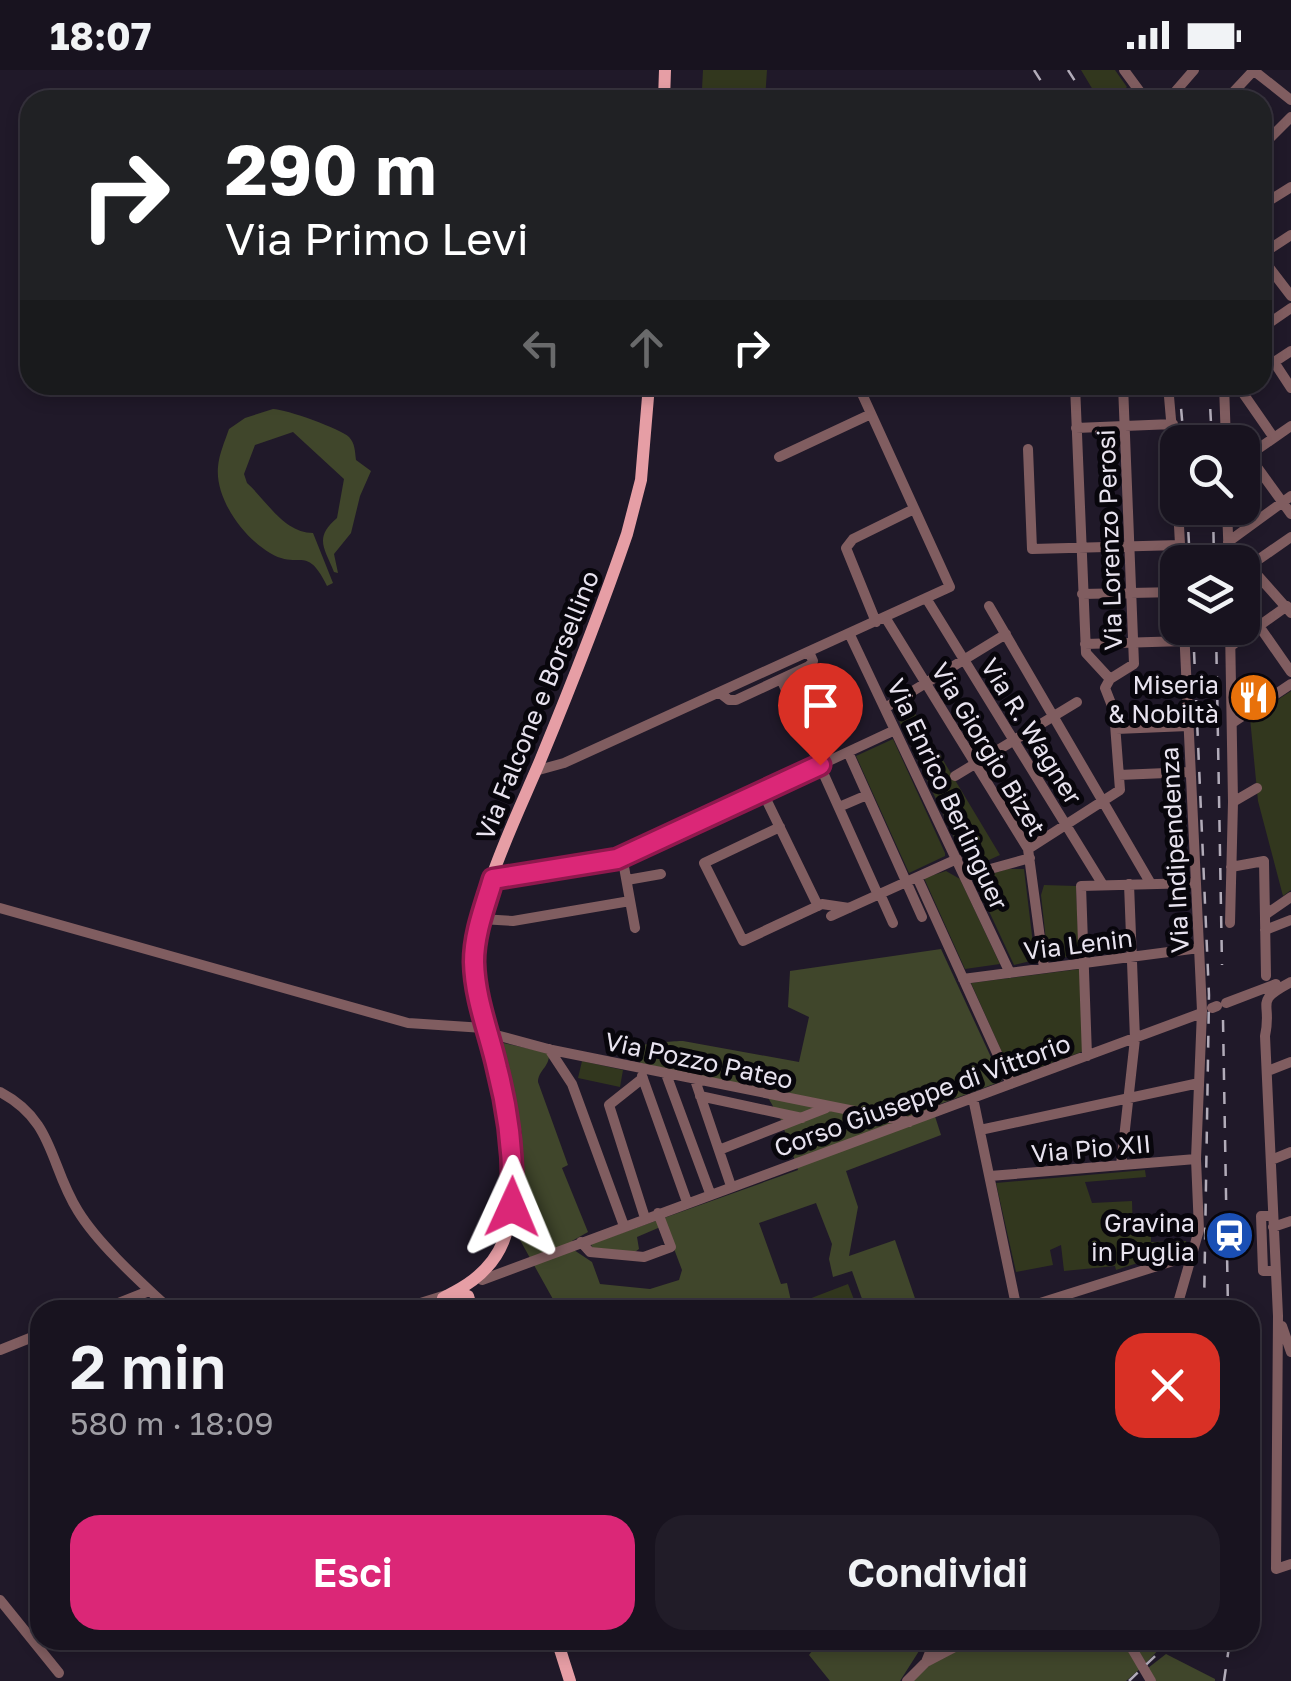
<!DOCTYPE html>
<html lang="it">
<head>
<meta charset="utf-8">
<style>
  :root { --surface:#18131f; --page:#211c28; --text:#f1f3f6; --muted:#9f9ea4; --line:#36323d; --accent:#db2777 }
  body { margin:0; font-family:"Golos Text",sans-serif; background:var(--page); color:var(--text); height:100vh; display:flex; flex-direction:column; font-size:38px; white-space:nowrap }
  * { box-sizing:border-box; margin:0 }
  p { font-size:32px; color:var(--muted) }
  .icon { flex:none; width:55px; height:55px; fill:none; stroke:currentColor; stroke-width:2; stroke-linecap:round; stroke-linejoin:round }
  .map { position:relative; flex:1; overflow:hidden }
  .panel { position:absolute; left:30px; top:1230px; width:1230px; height:350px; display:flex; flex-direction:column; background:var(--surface); border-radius:30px; box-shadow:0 5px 15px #0003,0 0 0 2px var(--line) }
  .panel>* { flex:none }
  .hud { position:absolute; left:20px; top:20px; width:1252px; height:305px; border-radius:30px; box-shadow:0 5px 15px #0003,0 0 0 2px var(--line); background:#202124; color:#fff; overflow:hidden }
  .fabs { position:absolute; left:1160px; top:355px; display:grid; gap:20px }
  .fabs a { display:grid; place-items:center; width:100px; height:100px; border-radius:20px; background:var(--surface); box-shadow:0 5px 15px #0003,0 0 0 2px var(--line); font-size:50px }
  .pin { position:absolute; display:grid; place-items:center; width:85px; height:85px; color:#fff; margin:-102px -42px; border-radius:50% 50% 50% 0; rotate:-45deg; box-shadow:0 0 10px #0007 }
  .pin .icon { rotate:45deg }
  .me { position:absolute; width:110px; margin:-55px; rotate:1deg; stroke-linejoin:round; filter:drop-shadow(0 0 8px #0008) }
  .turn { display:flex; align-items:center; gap:35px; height:210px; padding:0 40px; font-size:45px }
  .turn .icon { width:130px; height:130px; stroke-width:2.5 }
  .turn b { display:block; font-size:70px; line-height:85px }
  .lanes { display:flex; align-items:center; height:95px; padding:0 40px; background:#0003; justify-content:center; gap:50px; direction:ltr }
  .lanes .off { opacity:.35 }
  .round { display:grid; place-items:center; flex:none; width:105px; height:105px; border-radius:30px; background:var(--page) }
  .overview { display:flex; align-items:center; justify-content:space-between; height:170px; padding:0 40px }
  h1 { font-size:60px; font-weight:600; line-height:75px }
  .primary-button { display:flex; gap:20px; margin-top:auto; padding:20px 40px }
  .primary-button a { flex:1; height:115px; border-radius:30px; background:var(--accent); color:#fff; font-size:40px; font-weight:600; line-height:115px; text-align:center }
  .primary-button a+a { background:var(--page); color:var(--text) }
  .status { display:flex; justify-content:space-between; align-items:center; height:70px; padding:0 50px; background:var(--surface); direction:ltr }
  .status svg { height:28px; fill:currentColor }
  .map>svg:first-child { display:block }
</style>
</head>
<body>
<div class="status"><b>18:07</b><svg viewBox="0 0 49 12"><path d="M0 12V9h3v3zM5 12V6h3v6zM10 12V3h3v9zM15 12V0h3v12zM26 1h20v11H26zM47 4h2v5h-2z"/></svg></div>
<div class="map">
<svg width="1291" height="1611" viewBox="0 0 1291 1611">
  <rect width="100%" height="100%" fill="#201929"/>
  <path fill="#32371e" d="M703,0h64l-2,30h-70l1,-12 6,1z
    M1081,0h34l12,17 -12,13h-16z
    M1291,621v199l-8,6 -25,-95 -8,-83z
    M907,630l93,155 -31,14 -76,-161z
    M893,669l52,114v3l-36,17 -53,-117z
    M1008,799h16l11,91 -21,5 -40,-86z
    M946,801l14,8 40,85 -35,5 -41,-91z
    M1044,815l32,1 3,68 -3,2 -28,3 -7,-64z
    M1080,899l4,82 -71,26 -42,-94z
    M582,991l41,9 -3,17 -42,-9z
    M1145,1100l1,7 -61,5 7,21 40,-2 1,35h18v6l35,-1 1,6 -71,23 -1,-4 -51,5 -3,-26 -11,5 3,15 -37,7 -20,-89z
    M848,1214l10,26h-78z"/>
  <path fill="#40462b" d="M273,339c13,0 68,20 76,28 6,6 6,15 7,23l15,11 -11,25 -9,37 -17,21 4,19 -4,-1c-10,-25 -20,-34 3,-54l7,-39 -51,-47 -38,13 -11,29 3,9c20,18 37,50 66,50l20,50 -6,3c-21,-43 -27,-15 -57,-33 -26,-15 -55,-54 -52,-86 1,-13 7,-26 11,-38l16,-11z
    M941,879l61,132 -70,26 9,28 -95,36 12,36 -9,49 46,-16 24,70h-53l-14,-39 -19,6 -4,-18 3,-15 -16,-41 -57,20 22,61 6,-1 4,18 -24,9h-208l-39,-70 2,-106 -23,-92 50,11c1,14 -11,17 -11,29l30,83 -6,3 26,64 -16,9 2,9 18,12 8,22 50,5 29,-9 3,-10 -17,-45 -28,12 2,12 -7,5 -39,-4 -2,-6 207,-74 -17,-50 -18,-31 -123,-26 3,-18c7,-2 32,-4 40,-4l116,21 10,-45 -21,-10 2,-36z
    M820,1570h106l-26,41h-70l-21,-26z
    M976,1570h147l17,29 -14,12h-213l20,-19z
    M1132,1570h30l2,4 -18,19z
    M1166,1584l49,25v2h-59l-8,-13z"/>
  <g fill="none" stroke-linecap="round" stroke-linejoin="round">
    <path stroke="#805d60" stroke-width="10" d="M1124,0l22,30
      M1253,0l38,30
      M1168,30l26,-30
      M1226,30l28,-30
      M1262,76l29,-29
      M1262,135l29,-18
      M1262,184l29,-19
      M1262,188l29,38
      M1262,258l29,-20
      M1274,292l17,26
      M1262,300l29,-19
      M1075,315l11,268 24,26
      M1168,315l10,115
      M1224,315l2,57
      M1238,316l36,52
      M1076,358l97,-4
      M1028,379l4,100 148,-4
      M1249,386l42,58
      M779,387l92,-43
      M1242,390l49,-34
      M1178,438l3,54
      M1227,438l2,54
      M1228,472l63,71
      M1228,472l63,-46
      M1242,501l49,-34
      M1082,524l96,-2
      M926,528l177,287
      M989,536l162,278
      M885,547l143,232 16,119
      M876,552l-30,-74 7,-9 61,-30
      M1259,556l32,46
      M849,563l161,340
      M1085,574l100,-3
      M1231,576l56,-40
      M781,609l97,216
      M1110,609l24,-15 -11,-279
      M720,623l9,7h7l73,-34 4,-5 -4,-9
      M885,638l121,-74
      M1232,653l59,-39
      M1116,659l72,-3
      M848,682l74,165
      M535,701l29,-8 386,-176 -92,-202
      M1119,705l71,-3
      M955,706l122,-74
      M763,723l55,113
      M1233,732l24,-14
      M839,737l28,-12
      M780,757l-76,36 39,78 79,-37 27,4
      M1028,779l92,-59 -6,-79 -9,-23 5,-9
      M624,797l11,61
      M1231,797l33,-6 2,115
      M965,806l65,-18
      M917,807l94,207
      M493,809l130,-22 272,-127
      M627,810l34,-6
      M880,824l13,29
      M0,838l408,115 76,5 12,7 56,15 357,72
      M1265,845l26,-18
      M831,846l126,-57
      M481,849l32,2 117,-20
      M1230,853l3,-121 -3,-174
      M1265,860l26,-10
      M963,909l236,-31
      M1291,912c-39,21 -18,18 -26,54l13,280 -2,253 15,-5
      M1226,933l50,-19
      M1212,938l5,-2
      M549,979l23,35 52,142
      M1087,986l-6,-170 114,-3
      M1268,1001l23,-9
      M666,1004l44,119
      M642,1006l45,126
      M643,1008l-34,27 36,113
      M695,1010l36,106
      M0,1022c55,29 49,73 78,119 19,31 57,66 84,91l16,8
      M700,1026l102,22
      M973,1028l44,212
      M980,1060l219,-47
      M719,1080l107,-42
      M1271,1090l20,-8
      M1121,1095l14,-126 -6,-155
      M990,1106l206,-17
      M1273,1146h-12l2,55h12
      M1273,1157l18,-6
      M581,1172l9,10 54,5 27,-10 -13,-34
      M482,1210l717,-266
      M101,1240l48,-19
      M398,1240l48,-15
      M1018,1240l174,-55
      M1176,1240l23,-80 -3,-71 6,-148 -18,-383
      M1282,1256l9,26
      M0,1280l40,-16
      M0,1530l59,73
      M1127,1570l24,41
      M926,1592l9,-22
      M907,1611l19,-19 42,-22"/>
    <path stroke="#e69ea5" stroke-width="12" d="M664,30l1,-30
      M454,1222c52,-27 60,-67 58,-121 0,-35 -6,-71 -15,-105 -9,-35 -23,-67 -23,-104 0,-61 42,-144 66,-201 31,-75 61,-151 87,-227l14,-54 8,-95
      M441,1240l2,-12 11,-6 14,4 4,14
      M557,1570l13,41"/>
    <path stroke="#b2acb9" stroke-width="2.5" stroke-dasharray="12 12" stroke-linecap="butt" d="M1034,0l19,30
      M1068,0l19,30
      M1179,315l5,57
      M1209,315l3,57
      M1187,438l3,54
      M1213,438l1,54
      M1193,558l16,367 -5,315
      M1216,558l6,337
      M1223,950l5,290
      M1129,1611l43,-41
      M1224,1611l6,-41"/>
  </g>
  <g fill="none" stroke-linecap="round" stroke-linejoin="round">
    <defs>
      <path id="route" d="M512,1137c2,-47 -3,-93 -15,-139 -8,-36 -22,-68 -23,-106 0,-29 11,-56 19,-83l124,-20 203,-94"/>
    </defs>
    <use href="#route" stroke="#8e194d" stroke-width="25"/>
    <use href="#route" stroke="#db2777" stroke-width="18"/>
  </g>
  <defs>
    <symbol id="restaurant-disc" viewBox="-11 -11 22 22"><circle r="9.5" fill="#e8710a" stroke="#08060c"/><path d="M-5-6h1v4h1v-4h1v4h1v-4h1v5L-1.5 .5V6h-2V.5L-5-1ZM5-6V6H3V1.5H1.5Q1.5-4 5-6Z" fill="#fff"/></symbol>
    <symbol id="station-disc" viewBox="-11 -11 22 22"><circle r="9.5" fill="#1a4fb4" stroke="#08060c"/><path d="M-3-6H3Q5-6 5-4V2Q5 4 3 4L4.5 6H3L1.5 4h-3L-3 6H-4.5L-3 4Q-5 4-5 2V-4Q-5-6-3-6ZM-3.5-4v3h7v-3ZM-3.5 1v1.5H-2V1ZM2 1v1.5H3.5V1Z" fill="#fff"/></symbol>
  </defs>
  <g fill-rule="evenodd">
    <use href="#restaurant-disc" x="1226" y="600" width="55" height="55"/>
    <use href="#station-disc" x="1202" y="1138" width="55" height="55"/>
  </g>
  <g text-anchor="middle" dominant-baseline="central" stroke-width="10" stroke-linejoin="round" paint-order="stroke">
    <g font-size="25" fill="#e8e3ef" stroke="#08060c">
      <text transform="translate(1109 470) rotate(-92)">Via Lorenzo Perosi</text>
      <text transform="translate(537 635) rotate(-68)">Via Falcone e Borsellino</text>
      <text transform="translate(1032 661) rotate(58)">Via R. Wagner</text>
      <text transform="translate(989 679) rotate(59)">Via Giorgio Bizet</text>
      <text transform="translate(948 724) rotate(65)">Via Enrico Berlinguer</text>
      <text transform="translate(1174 780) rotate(-93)">Via Indipendenza</text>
      <text transform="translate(1078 874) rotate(-7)">Via Lenin</text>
      <text transform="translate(699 990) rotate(12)">Via Pozzo Pateo</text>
      <text transform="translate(922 1025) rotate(-20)">Corso Giuseppe di Vittorio</text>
      <text transform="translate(1091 1078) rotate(-5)">Via Pio XII</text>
    </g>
    <g font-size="25" fill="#e8e3ef" stroke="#08060c" text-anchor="end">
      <text x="1219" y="614">Miseria<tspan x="1219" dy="29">&amp; Nobiltà</tspan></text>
      <text x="1195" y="1152">Gravina<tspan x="1195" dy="29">in Puglia</tspan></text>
    </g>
  </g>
</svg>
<div class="fabs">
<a><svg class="icon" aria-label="search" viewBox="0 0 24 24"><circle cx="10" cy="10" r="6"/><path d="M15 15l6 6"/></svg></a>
<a><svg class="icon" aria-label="layers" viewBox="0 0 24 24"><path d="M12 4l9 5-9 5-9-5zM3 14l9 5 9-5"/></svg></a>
</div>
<div class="pin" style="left:820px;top:695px;background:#d93025"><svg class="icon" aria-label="arrive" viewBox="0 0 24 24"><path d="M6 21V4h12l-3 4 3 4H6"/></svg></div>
<svg class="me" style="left:512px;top:1137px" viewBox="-20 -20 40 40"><path d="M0-17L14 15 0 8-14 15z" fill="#db2777" stroke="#fff" stroke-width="4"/></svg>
<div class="hud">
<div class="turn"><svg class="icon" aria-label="right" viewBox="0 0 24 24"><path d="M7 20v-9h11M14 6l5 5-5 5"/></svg><div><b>290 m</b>Via Primo Levi</div></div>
<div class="lanes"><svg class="icon off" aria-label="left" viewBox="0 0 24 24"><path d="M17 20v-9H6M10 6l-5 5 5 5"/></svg><svg class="icon off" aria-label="ahead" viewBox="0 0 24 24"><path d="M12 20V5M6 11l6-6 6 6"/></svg><svg class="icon" aria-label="right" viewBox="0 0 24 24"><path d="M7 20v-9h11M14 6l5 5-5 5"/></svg></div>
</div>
<section class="panel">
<div class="overview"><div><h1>2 min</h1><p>580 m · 18:09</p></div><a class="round" style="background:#d93025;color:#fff"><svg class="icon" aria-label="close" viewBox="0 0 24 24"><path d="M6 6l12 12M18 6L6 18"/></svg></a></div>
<div class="primary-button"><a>Esci</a><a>Condividi</a></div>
</section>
</div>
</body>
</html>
